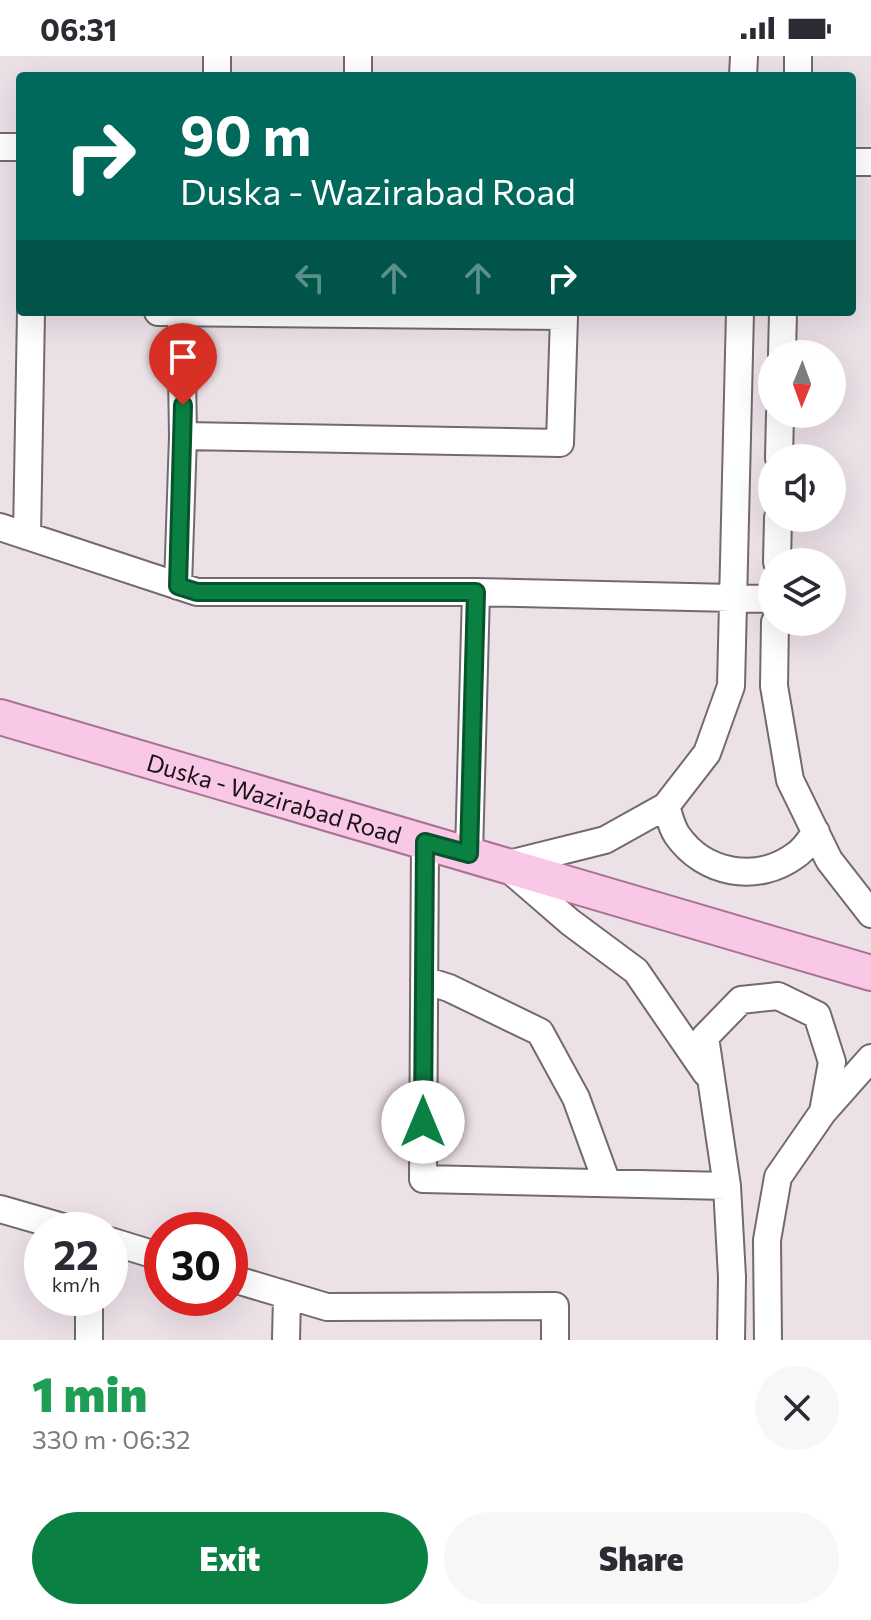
<!DOCTYPE html>
<html lang="en">
<head>
<meta charset="utf-8">
<style>
  :root { --surface:#fff; --page:#f7f7f7; --text:#2b2b33; --muted:#7c7c81; --accent:#0b8043 }
  body { margin:0; font-family:Commissioner,sans-serif; background:var(--page); color:var(--text); height:100vh; display:flex; flex-direction:column; font-size:30px; white-space:nowrap }
  * { box-sizing:border-box; margin:0 }
  p { font-size:26px; color:var(--muted) }
  .icon { flex:none; width:44px; height:44px; fill:none; stroke:currentColor; stroke-width:2; stroke-linecap:round; stroke-linejoin:round }
  .map { position:relative; height:1284px; overflow:hidden }
  .drawer { display:flex; flex-direction:column; background:var(--surface); flex:1 }
  .drawer>* { flex:none }
  .top-card { position:absolute; left:16px; top:16px; width:840px; height:244px; border-radius:8px; box-shadow:0 8px 32px #0002; background:#00695c; color:#fff; overflow:hidden }
  .needle { width:52px; rotate:181deg }
  .fabs { position:absolute; left:758px; top:284px; display:grid; gap:16px }
  .fabs a { display:grid; place-items:center; width:88px; height:88px; border-radius:50%; background:var(--surface); box-shadow:0 8px 32px #0002; font-size:40px }
  .speed { position:absolute; left:24px; top:1156px; display:flex; gap:16px; font-size:40px; font-weight:700; text-align:center }
  .speed>* { display:grid; place-content:center; width:104px; height:104px; border-radius:50%; background:var(--surface); box-shadow:0 8px 32px #0002; line-height:1 }
  .speed small { font-size:20px; font-weight:400 }
  .speed .limit { border:12px solid #d22; background:#fff; color:#111 }
  .pin { position:absolute; display:grid; place-items:center; width:68px; height:68px; color:#fff; margin:-82px -34px; border-radius:50% 50% 50% 0; rotate:-45deg; box-shadow:0 0 8px #0007 }
  .pin .icon { rotate:45deg }
  .me { position:absolute; width:88px; margin:-44px; rotate:0deg; stroke-linejoin:round; filter:drop-shadow(0 0 6px #0008) }
  .turn { display:flex; align-items:center; gap:28px; height:168px; padding:0 32px; font-size:36px }
  .turn .icon { width:104px; height:104px; stroke-width:2.5 }
  .turn b { display:block; font-size:56px; line-height:68px }
  .lanes { display:flex; align-items:center; height:76px; padding:0 32px; background:#0003; justify-content:center; gap:40px; direction:ltr }
  .lanes .off { opacity:.35 }
  .round { display:grid; place-items:center; flex:none; width:84px; height:84px; border-radius:42px; background:var(--page) }
  .overview { display:flex; align-items:center; justify-content:space-between; height:136px; padding:0 32px }
  h1 { font-size:48px; font-weight:800; line-height:60px; color:#1e9e55 }
  .action { display:flex; gap:16px; margin-top:auto; padding:16px 32px }
  .action a { flex:1; height:92px; border-radius:48px; background:var(--accent); color:#fff; font-size:32px; font-weight:800; line-height:92px; text-align:center }
  .action a+a { background:var(--page); color:var(--text) }
  .status { display:flex; justify-content:space-between; align-items:center; height:56px; padding:0 40px; background:var(--surface); direction:ltr }
  .status svg { height:22px; fill:currentColor }
  .map>svg:first-child { display:block }
</style>
</head>
<body>
<div class="status"><b>06:31</b><svg viewBox="0 0 49 12"><path d="M0 12V9h3v3zM5 12V6h3v6zM10 12V3h3v9zM15 12V0h3v12zM26 1h20v11H26zM47 4h2v5h-2z"/></svg></div>
<div class="map">
<svg width="871" height="1284" viewBox="0 0 871 1284">
  <rect width="100%" height="100%" fill="#ede1e8"/>
  <g fill="none" stroke-linecap="round" stroke-linejoin="round">
    <defs>
      <path id="minor" d="M358,0v20
        M217,20v-20
        M743,20l1,-20
        M798,20v-20
        M0,91h20
        M852,106h19
        M158,256l406,4v-4
        M181,256l2,124
        M782,298l1,-42
        M779,402l1,-44
        M0,471l197,65h279
        M27,480l4,-224
        M777,506l1,-44
        M178,530l5,-150 377,7 4,-127
        M775,566l-1,64 16,94 39,80 42,54
        M666,750c3,9 5,20 11,29 27,39 80,49 119,20 8,-5 14,-15 20,-23
        M425,786l-2,337 304,7
        M469,798l7,-262 296,7
        M505,809l100,-25 61,-34 41,-53 24,-67 9,-374
        M510,814l60,52 66,49 70,102
        M424,924l25,8 91,44 36,66 31,85
        M0,1153l73,21
        M110,1185l52,16
        M230,1222l97,29 228,-1v34
        M89,1284v-42
        M286,1284l1,-45
        M731,1284l1,-63 -5,-91 -22,-149 36,-37 37,-4 39,19 15,47 -9,50
        M768,1284l-1,-100 11,-63 45,-65 48,-54"/>
      <g id="major">
        <path id="s1" d="M0,661l871,256"/>
      </g>
    </defs>
    <use href="#minor" stroke="#73696e" stroke-width="30"/>
    <use href="#major" stroke="#a97193" stroke-width="38"/>
    <use href="#minor" stroke="#fff" stroke-width="26"/>
    <use href="#major" stroke="#fac8e7" stroke-width="34"/>
  </g>
  <g fill="none" stroke-linecap="round" stroke-linejoin="round">
    <defs>
      <path id="route" d="M183,349l-5,181 19,6h279l-7,262 -44,-12 -2,280"/>
    </defs>
    <use href="#route" stroke="#07532c" stroke-width="20"/>
    <use href="#route" stroke="#0b8043" stroke-width="14"/>
  </g>
  <g text-anchor="middle" dominant-baseline="central" stroke-width="6" stroke-linejoin="round" paint-order="stroke">
    <g font-size="24" fill="#171315" stroke="#fff">
      <text stroke="none"><textPath href="#s1" startOffset="286">Duska - Wazirabad Road</textPath></text>
    </g>
  </g>
</svg>
<div class="fabs">
<a><svg class="needle" viewBox="-14 -14 28 28"><path d="M0-13l5 13h-10z" fill="#e53935"/><path d="M0 13l5-13h-10z" fill="#7c7c81"/></svg></a>
<a><svg class="icon" aria-label="sound" viewBox="0 0 24 24"><path d="M4 9h4l5-4v14l-5-4H4zM17 9q2 3 0 6"/></svg></a>
<a><svg class="icon" aria-label="layers" viewBox="0 0 24 24"><path d="M12 4l9 5-9 5-9-5zM3 14l9 5 9-5"/></svg></a>
</div>
<div class="speed"><div>22<small>km/h</small></div><div class="limit">30</div></div>
<div class="pin" style="left:183px;top:349px;background:#d93025"><svg class="icon" aria-label="arrive" viewBox="0 0 24 24"><path d="M6 21V4h12l-3 4 3 4H6"/></svg></div>
<svg class="me" style="left:423px;top:1066px" viewBox="-20 -20 40 40"><circle r="19" fill="#fff"/><path d="M0-13L10 11 0 6-10 11z" fill="#0b8043"/></svg>
<div class="top-card">
<div class="turn"><svg class="icon" aria-label="right" viewBox="0 0 24 24"><path d="M7 20v-9h11M14 6l5 5-5 5"/></svg><div><b>90 m</b>Duska - Wazirabad Road</div></div>
<div class="lanes"><svg class="icon off" aria-label="left" viewBox="0 0 24 24"><path d="M17 20v-9H6M10 6l-5 5 5 5"/></svg><svg class="icon off" aria-label="ahead" viewBox="0 0 24 24"><path d="M12 20V5M6 11l6-6 6 6"/></svg><svg class="icon off" aria-label="ahead" viewBox="0 0 24 24"><path d="M12 20V5M6 11l6-6 6 6"/></svg><svg class="icon" aria-label="right" viewBox="0 0 24 24"><path d="M7 20v-9h11M14 6l5 5-5 5"/></svg></div>
</div>
</div>
<section class="drawer">
<div class="overview"><div><h1>1 min</h1><p>330 m · 06:32</p></div><a class="round"><svg class="icon" aria-label="close" viewBox="0 0 24 24"><path d="M6 6l12 12M18 6L6 18"/></svg></a></div>
<div class="action"><a>Exit</a><a>Share</a></div>
</section>
</body>
</html>
